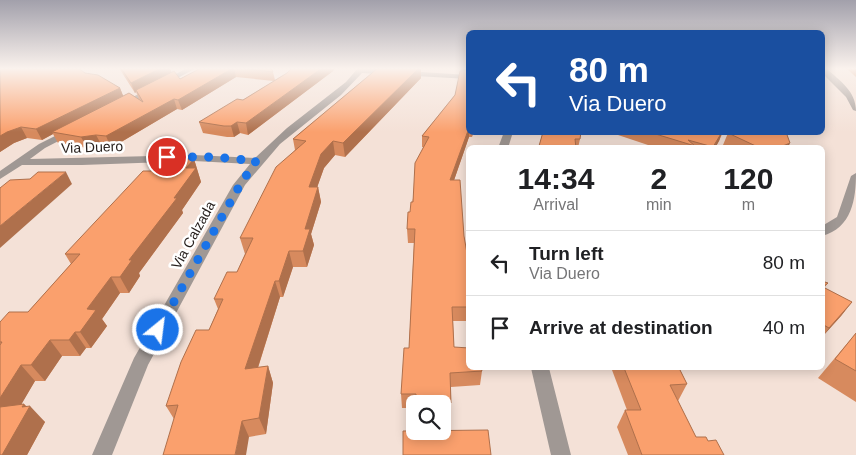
<!DOCTYPE html>
<html lang="en">
<head>
<meta charset="utf-8">
<style>
  :root { --surface:#fff; --page:#f6f6f6; --text:#202124; --muted:#757577; --line:#e0e0e0 }
  body { margin:0; font-family:Arial,sans-serif; background:var(--page); color:var(--text); height:100vh; display:flex; flex-direction:column; font-size:19px; white-space:nowrap }
  * { box-sizing:border-box; margin:0 }
  p { font-size:16px; color:var(--muted) }
  .icon { flex:none; width:28px; height:28px; fill:none; stroke:currentColor; stroke-width:2; stroke-linecap:round; stroke-linejoin:round }
  .map { position:relative; flex:1; overflow:hidden }
  .drawer { position:absolute; left:466px; top:145px; width:359px; height:225px; display:flex; flex-direction:column; background:var(--surface); border-radius:8px; box-shadow:0 2px 12px #0003 }
  .drawer>* { flex:none }
  .banner { position:absolute; left:466px; top:30px; width:359px; height:105px; border-radius:8px; box-shadow:0 2px 12px #0003; background:#1a4fa0; color:#fff; overflow:hidden }
  .buttons { position:absolute; left:406px; top:395px; display:grid; gap:10px }
  .buttons a { display:grid; place-items:center; width:45px; height:45px; border-radius:8px; background:var(--surface); box-shadow:0 2px 12px #0003; font-size:25px }
  .pin { position:absolute; display:grid; place-items:center; width:42px; height:42px; color:#fff; margin:-21px; border:2px solid #fff; border-radius:50%; box-shadow:0 1px 5px #0007 }
  .me { position:absolute; width:55px; margin:-28px; rotate:29deg; stroke-linejoin:round; filter:drop-shadow(0 0 4px #0008) }
  .turn { display:flex; align-items:center; gap:18px; height:105px; padding:0 20px; font-size:22px }
  .turn .icon { width:65px; height:65px; stroke-width:2.5 }
  .turn b { display:block; font-size:35px; line-height:42px }
  .eta { display:flex; justify-content:space-evenly; align-items:center; height:85px; text-align:center }
  .eta b { font-size:30px; font-weight:700; line-height:35px }
  ul { padding:0; list-style:none }
  li { display:flex; align-items:center; gap:15px; height:65px; padding:0 20px; border-top:1px solid var(--line) }
  li div { flex:1 }
  li b { display:block; font-size:19px }
  li em { font-style:normal }
  .map>svg:first-child { display:block }
</style>
</head>
<body>
<div class="map">
<svg width="856" height="455" viewBox="0 0 856 455">
  <rect width="100%" height="100%" fill="#f4e1d7"/>
  <g fill="none" stroke-linecap="round" stroke-linejoin="round">
    <path fill="#a09894" fill-rule="evenodd" d="M187,68h9l-71,39 -7,-2z
      M358,68l111,7v4l-107,-6 -21,22 -61,49 -35,41 -97,180 -36,90h-20l42,-97 99,-173 17,-21 -56,-3 -112,4h-60l-22,14v-8l39,-27 32,-16 5,3 -2,2 -29,15 -15,11 164,-4 61,3 32,-30 59,-46z
      M822,68h4c14,13 30,23 30,43l-3,-1 -7,-13 -24,-24z
      M504,132h9l-5,16h-10z
      M856,173c0,26 -4,55 -34,63v-10l15,-9 14,-41z
      M531,368h18l22,87h-20z"/>
  </g>
  <path fill="#d78a5e" d="M0,68l78,2 42,18 3,8 16,3 -3,-7 -1,1 -16,-25h51l1,4 9,7 21,-11h70l2,4 2,8 12,-7 5,-5h43l-2,3 -85,64 -8,-2 -6,4h-7l-24,-4 -4,-11 44,-22 31,-19 -38,-4 -54,33 -5,-1 -66,39 -9,-2 -15,2 -29,-5 -5,-9 -11,6 -15,-2 -13,5 -14,9z
    M378,68h44l-1,1v9l-76,79 -10,-2 -11,13 -7,19h1l3,15 -10,32 3,11 -7,22h-14l-10,30h-3l-22,71 10,-2 5,17 -7,51 -17,3 -75,-18 -8,-13 43,-76 9,-21 -4,-10 23,-27 8,-18 -5,-16 55,-88 -2,-11z
    M462,68h7v64h5l-2,5h-3l-15,43 15,85v56h-16l1,26 28,24 -2,14 -29,2v29h-9v-12h-27v4h-13l-1,-14 8,-46 5,-105h-6l-1,-14 16,-82h-1v-11l33,-41z
    M846,68h10v9z
    M543,132l37,7 -2,9h-45l6,-2z
    M609,132h114l-4,9 -4,7h-58z
    M728,133l60,15h-59l-6,-3z
    M194,159l7,23 -19,28 1,3 -44,60 1,3 -11,17h-9l-18,26 5,7 -16,22h-5l-6,8h-18l-17,25h-10l-14,23h3l21,18 -18,33h-27v-133l28,-10 43,-48 -6,-10 86,-83z
    M822,281l6,2 -4,5 28,14 -11,14 -19,21z
    M856,333v69l-38,-24z
    M598,368h81l8,16 -9,17 18,36 12,4 16,14h-96l-11,-28 8,-17h2l-15,-40h-13z"/>
  <path fill="#af704c" d="M161,68h9l2,6 -36,16v2l-1,1 -4,-10z
    M233,68h1l2,9 -54,33 -4,-10z
    M322,68h13l-2,3 -85,64 -2,-12z
    M419,68h3l-1,1v9l-76,79 -2,-14z
    M120,88l4,10 -72,34 1,2 -11,6 -6,-11z
    M174,99l3,10 -66,39 -5,-12z
    M237,122l3,11 -6,4 -3,-11z
    M21,127l6,11 -13,5 -14,9v-16l7,-4z
    M469,128v9l-19,55v-12z
    M722,132l-3,9 -4,7h-2z
    M96,135l6,11 -15,2 -6,-11z
    M333,141l2,14 -11,13 -12,34 -3,-15 12,-33z
    M790,143l-2,5h-10z
    M194,159l7,23 -19,28 1,3 -44,60 1,3 -11,17 -9,-16 9,-17 45,-62 12,-30z
    M66,172l6,12 -72,64v-22z
    M318,187l3,15 -10,32 3,11 -7,22 -4,-16 2,-22z
    M289,251l4,16 -10,30 -4,-16z
    M111,277l9,16 -18,26 5,7 -16,22 -11,-16 7,-23z
    M275,281l5,16 -28,89 -7,-17z
    M852,302l-11,14 -19,21 7,-9z
    M75,332l11,16 -6,8 -11,-16z
    M50,340l12,16 -17,25 -14,-16z
    M21,365l14,16 -25,43 -10,-10v-16z
    M268,366l5,17 -7,51 -7,-16z
    M24,404l4,5 2,-3 15,16 -18,33h-25z
    M242,421l7,16 -3,18h-11z"/>
  <path fill="#faa06d" stroke="#af704c" d="M0,68h78l7,5 13,2 22,13 -84,41 -15,-2 -14,5 -7,4z
    M121,68h40l-30,15z
    M201,68h32l-55,32 -4,-1 -68,37 -10,-1 -15,2 -29,-5 77,-39 14,9 -7,-12 38,-19 6,8z
    M242,68h29l2,4z
    M292,68h30l-76,55 -9,-1 -6,4h-7l-25,-4 38,-23 6,1 44,-27z
    M378,68h41l-76,75 -10,-2 -12,13 -12,33h9l-13,42h5l-7,22h-14l-10,30h-4l-30,88 23,-3 -9,52 -17,3 -7,34h-72l15,-50 -12,1 15,-44 15,-32h13l14,-31h-9l13,-27h10l16,-34h-13l36,-71 30,-26 -13,-2z
    M469,70v58l-19,52h10l4,56 5,29v42h-17l2,40 15,1v20h12l1,3 -32,2 1,30 -35,-1v-8h-15l3,-46h5l6,-119h-8l1,-17h2l1,-10h2l2,-39 14,-26 -7,-1 33,-41 5,-24z
    M543,132h38l-1,7h-5l1,9h-43v-2h6z
    M649,132h73l-9,15 -25,-7 7,6z
    M729,132h57l4,11 -12,5h-18l-32,-15z
    M162,159h32l-8,9h10l-22,30h3l-48,62h3l-12,17h-9l-24,32 9,1 -16,22h-5l-6,8h-19l-19,25h-10l-21,33v-53l2,-3h-2v-20l9,-10h19l52,-58h-15l78,-83h8z
    M38,172h28l-66,54v-38l10,-8 20,-1z
    M822,281l6,2 -5,4 29,15 -23,26 -7,-4z
    M856,333v38l-21,-12z
    M624,368h55l8,16 -17,1 26,52h10l2,4 8,-1 8,15h-82l-17,-45h16z
    M24,404l-2,3 8,-1 -28,49h-2v-48z
    M488,430l3,25h-88v-24z"/>
  <linearGradient id="sky" x2="0" y2="1"><stop stop-color="#a2a0ab"/><stop offset="0.52" stop-color="#faf2ed"/><stop offset="1" stop-color="#faf2ed" stop-opacity="0"/></linearGradient>
  <rect width="856" height="132" fill="url(#sky)"/>
  <g fill="none" stroke-linecap="round" stroke-linejoin="round">
    <path stroke="#1a73e8" stroke-width="9" stroke-dasharray="0 16.2" d="M158,330l82,-145 16,-24 -40,-4h-49"/>
  </g>
  <g text-anchor="middle" dominant-baseline="central" stroke-width="5" stroke-linejoin="round" paint-order="stroke">
    <g font-size="14" fill="#251e1b" stroke="#fff">
      <text transform="translate(92 147) rotate(-2)">Via Duero</text>
      <text transform="translate(193 235) rotate(-61)">Via Calzada</text>
    </g>
  </g>
</svg>
<div class="buttons">
<a><svg class="icon" aria-label="search" viewBox="0 0 24 24"><circle cx="10" cy="10" r="6"/><path d="M15 15l6 6"/></svg></a>
</div>
<div class="pin" style="left:167px;top:157px;background:#d93025"><svg class="icon" aria-label="arrive" viewBox="0 0 24 24"><path d="M6 21V4h12l-3 4 3 4H6"/></svg></div>
<svg class="me" style="left:158px;top:330px" viewBox="-20 -20 40 40"><circle r="17" fill="#1a73e8" stroke="#fff" stroke-width="3"/><path d="M0-11L8 9 0 5-8 9z" fill="#fff"/></svg>
<div class="banner">
<div class="turn"><svg class="icon" aria-label="left" viewBox="0 0 24 24"><path d="M17 20v-9H6M10 6l-5 5 5 5"/></svg><div><b>80 m</b>Via Duero</div></div>
</div>
<section class="drawer">
<div class="eta">
<div><b>14:34</b><p>Arrival</p></div>
<div><b>2</b><p>min</p></div>
<div><b>120</b><p>m</p></div>
</div>
<ul>
<li><svg class="icon" aria-label="left" viewBox="0 0 24 24"><path d="M17 20v-9H6M10 6l-5 5 5 5"/></svg><div><b>Turn left</b><p>Via Duero</p></div><em>80 m</em></li>
<li><svg class="icon" aria-label="arrive" viewBox="0 0 24 24"><path d="M6 21V4h12l-3 4 3 4H6"/></svg><div><b>Arrive at destination</b></div><em>40 m</em></li>
</ul>
</section>
</div>
</body>
</html>
